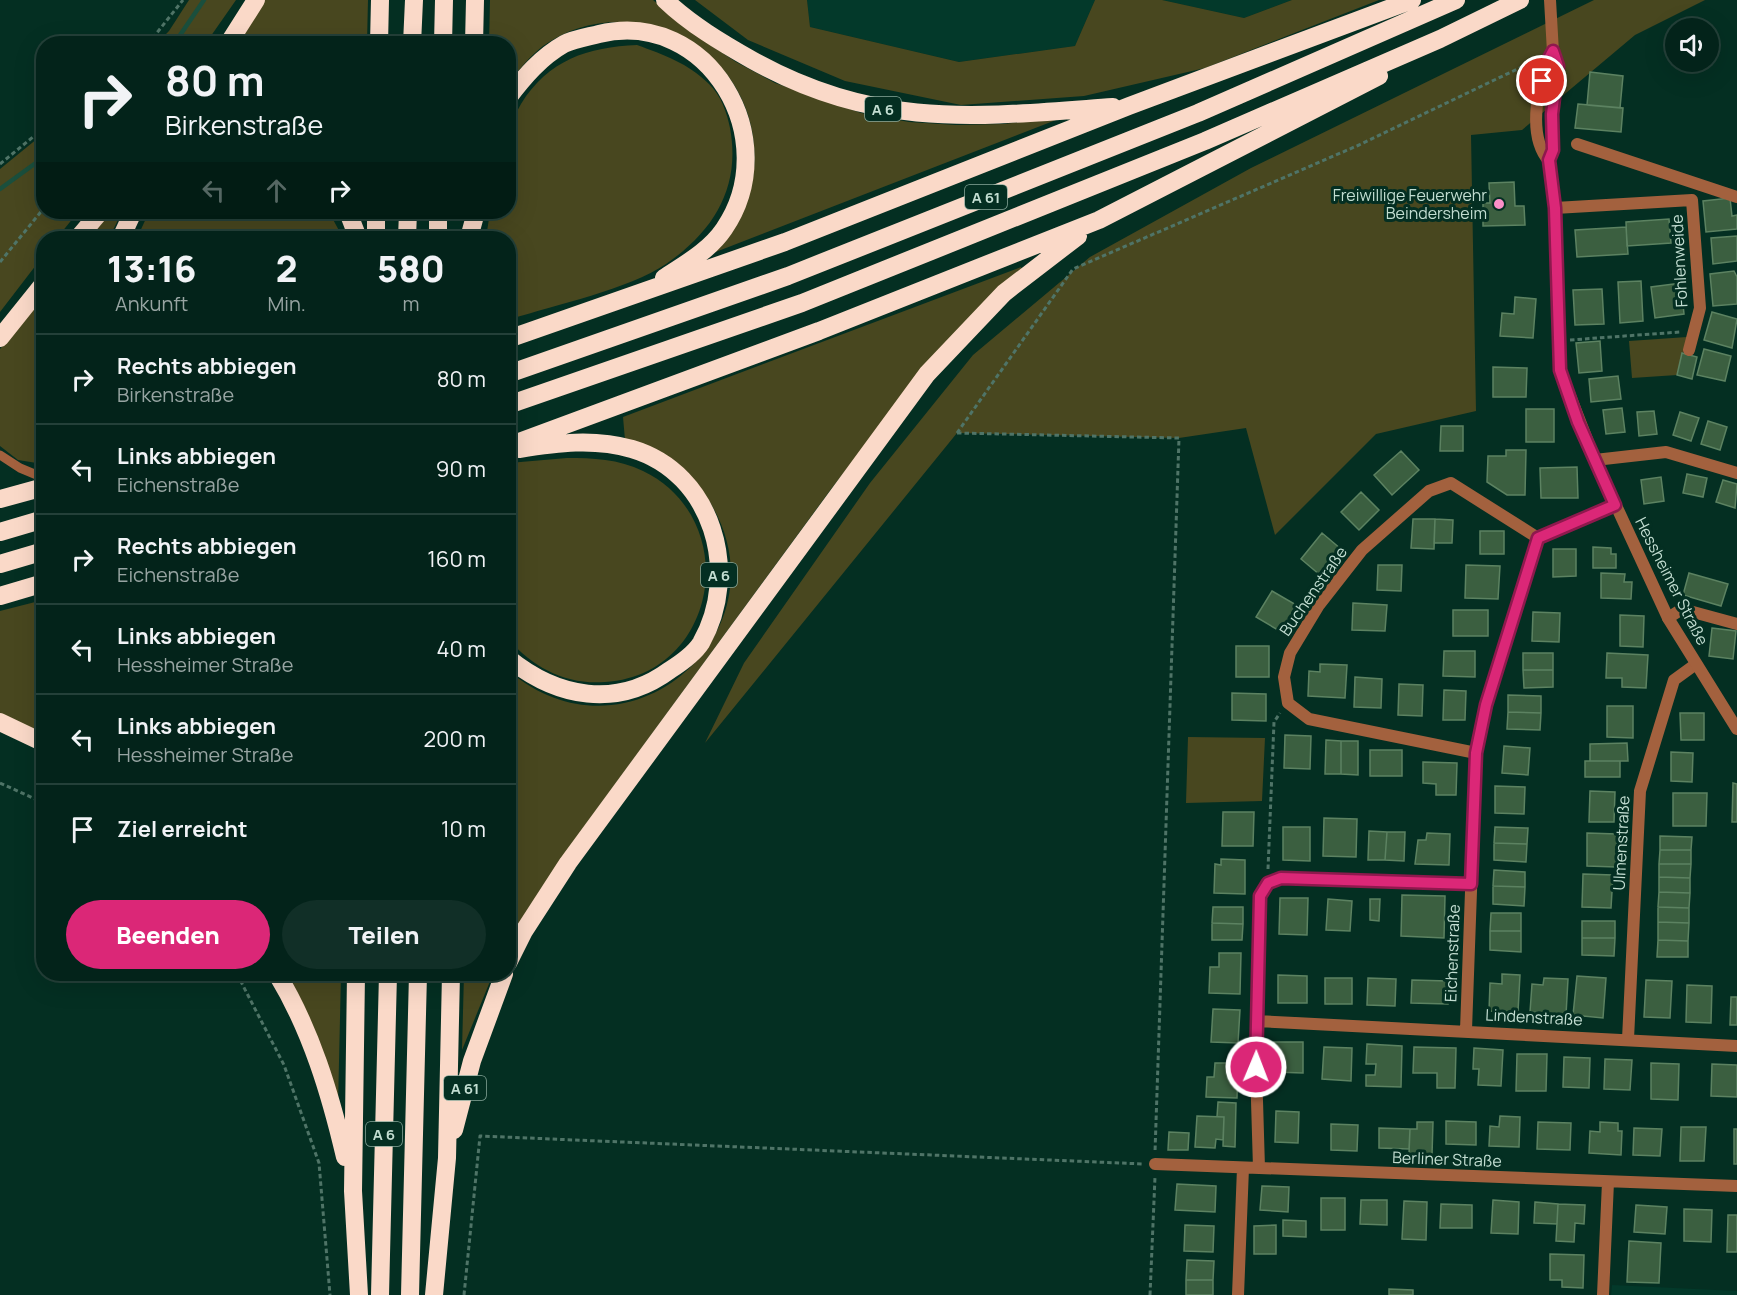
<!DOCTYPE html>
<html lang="de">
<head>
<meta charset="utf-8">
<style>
  :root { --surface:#03231a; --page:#112f27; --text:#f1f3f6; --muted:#97a4a2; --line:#244039; --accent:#db2777 }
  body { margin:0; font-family:Manrope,sans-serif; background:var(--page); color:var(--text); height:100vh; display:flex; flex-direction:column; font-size:22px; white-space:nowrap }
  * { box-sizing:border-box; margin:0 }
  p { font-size:20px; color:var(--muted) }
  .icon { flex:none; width:33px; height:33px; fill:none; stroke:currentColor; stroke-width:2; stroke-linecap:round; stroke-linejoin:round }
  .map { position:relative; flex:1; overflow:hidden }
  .drawer { position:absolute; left:36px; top:231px; width:480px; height:750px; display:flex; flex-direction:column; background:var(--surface); border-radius:24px; box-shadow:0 6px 24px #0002,0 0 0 2px var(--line) }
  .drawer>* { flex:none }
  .top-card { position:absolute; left:36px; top:36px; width:480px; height:183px; border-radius:24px; box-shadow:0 6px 24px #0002,0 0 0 2px var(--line); background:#03231a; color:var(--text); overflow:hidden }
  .fabs { position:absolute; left:1665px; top:18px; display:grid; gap:12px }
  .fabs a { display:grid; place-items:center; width:54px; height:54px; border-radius:50%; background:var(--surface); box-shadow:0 6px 24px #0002,0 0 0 2px var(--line); font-size:30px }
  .pin { position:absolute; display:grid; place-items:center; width:51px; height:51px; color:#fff; margin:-26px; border:3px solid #fff; border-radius:50%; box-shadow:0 2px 6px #0007 }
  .me { position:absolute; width:66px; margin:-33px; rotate:1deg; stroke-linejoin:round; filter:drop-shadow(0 0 4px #0008) }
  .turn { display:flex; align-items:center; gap:21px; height:126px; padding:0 30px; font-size:27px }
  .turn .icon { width:78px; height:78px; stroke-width:2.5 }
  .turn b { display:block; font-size:42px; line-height:51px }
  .lanes { display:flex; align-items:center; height:57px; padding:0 30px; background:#0003; justify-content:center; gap:30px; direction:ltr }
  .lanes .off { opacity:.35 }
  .eta { display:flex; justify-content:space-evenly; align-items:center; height:102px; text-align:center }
  .eta b { font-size:36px; font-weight:800; line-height:42px }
  .action { display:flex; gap:12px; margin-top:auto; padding:12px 30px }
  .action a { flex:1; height:69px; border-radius:36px; background:var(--accent); color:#fff; font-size:24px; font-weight:800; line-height:69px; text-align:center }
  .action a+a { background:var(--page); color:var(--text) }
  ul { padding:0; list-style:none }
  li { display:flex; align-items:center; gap:18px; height:90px; padding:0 30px; border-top:2px solid var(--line) }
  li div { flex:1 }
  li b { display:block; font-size:22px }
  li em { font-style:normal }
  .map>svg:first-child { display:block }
</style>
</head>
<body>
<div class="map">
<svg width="1737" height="1295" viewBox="0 0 1737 1295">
  <rect width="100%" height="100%" fill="#042f22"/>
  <path fill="#03392a" d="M807,0h288l-20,46 -116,16 -149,-35z
    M1162,0h130l-48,18z
    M1612,1285l125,6v4h-126z"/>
  <path fill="#48471f" d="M189,0h47l-30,43h-49l12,-12z
    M265,0h103l-1,43 -133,1z
    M490,0h163l47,38 36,24 39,21 86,30 48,9 47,3 48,-1 47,-6 5,2 -343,133c13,-15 24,-28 31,-45 34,-80 -17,-171 -101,-184 -35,-6 -71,1 -100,22 -13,10 -24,24 -34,36l-1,-38h-19z
    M695,0h112l3,27 149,35 116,-16 20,-46h67l82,18 48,-18h87l-174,68 -121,28 -123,9 -116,-24 -97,-41z
    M1594,0h111l-70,35 -113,95 -51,5 5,276 -100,23 -101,101 -29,-107 -67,10 -222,-5 -252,310 39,-80 126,-180 103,-128 117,-98 161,-89z
    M637,45c27,10 51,18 72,39 12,11 18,29 21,44 11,59 -16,103 -64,136 -37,25 -111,41 -155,55l-3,-81h-22l4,-26h18c1,-26 -3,-53 1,-79 1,-10 7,-20 12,-29 27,-44 67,-57 116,-59z
    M43,134l1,78h34l-21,26h-13l-1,18 -43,56v-143z
    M110,212h12l-13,26h-20z
    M149,212h180l14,26h-206z
    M1021,267l1,3 -86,84 -105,135 -256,350 -35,51 -31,53v-272c122,103 282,-43 199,-172 -20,-31 -47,-50 -83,-59l-2,-23z
    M43,295v169l-25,-4 -18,-14v-97z
    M1687,337l-10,38 -45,3 -3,-37z
    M567,458c25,0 52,1 76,13 100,48 76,204 -38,211 -39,3 -71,-14 -96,-42v-177z
    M43,600v137l-43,-20v-106z
    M1188,737l77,1 -3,63 -76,2z
    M285,974h56l-3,132z
    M464,974h29l-31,76z"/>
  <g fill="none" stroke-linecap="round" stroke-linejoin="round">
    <path stroke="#1a4f3d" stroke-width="4.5" d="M174,44l30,-44
      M0,189l44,-32"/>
  </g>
  <path fill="#3b5f40" stroke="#5c8261" stroke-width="1.5" d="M1590,72l33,4 -3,32 -33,-3z
    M1578,104l45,4 -2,24 -46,-4z
    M1514,182l1,24h9l1,19 -42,1v-23h7l-1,-20z
    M1730,198l2,18 5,-1v14l-31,3 -3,-31z
    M1669,219l2,24 -44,3 -1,-24z
    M1626,227l2,27 -51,3 -2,-27z
    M1737,236v25l-24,3 -2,-26z
    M1734,271l3,6v27l-24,2 -3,-32z
    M1641,281l2,40 -23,2 -2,-41z
    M1681,283l3,31 -29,4 -4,-31z
    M1602,289l2,35 -29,1 -2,-35z
    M1515,297l21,2 -3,39 -33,-2 2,-23 12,1z
    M1712,312l25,7 -5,29 -28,-8z
    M1600,341l2,30 -23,2 -3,-30z
    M1704,349l27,7 -6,25 -28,-6z
    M1682,353l15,4 -5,22 -15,-4z
    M1493,367l34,1 -1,29h-33z
    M1618,376l3,23 -30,3 -2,-23z
    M1622,408l3,24 -19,2 -3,-24z
    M1526,409h28v33h-28z
    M1654,411l3,23 -18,2 -2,-24z
    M1680,412l19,6 -8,23 -18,-6z
    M1708,421l19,6 -7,23 -19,-6z
    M1441,426h22v25h-23z
    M1506,450h20l-1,45h-18l-20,-13 1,-26h18z
    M1401,451l18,19 -27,25 -18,-20z
    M1577,467l1,31h-37l-1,-30z
    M1687,474l20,4 -4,19 -20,-4z
    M1661,477l3,24 -20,3 -3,-24z
    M1723,480l14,4 -2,24 -19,-6z
    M1361,492l18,18 -20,20 -18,-18z
    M1413,519h22l-1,30 -23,-1z
    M1435,519l18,1 -1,23h-18z
    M1480,531h24v23h-24z
    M1322,533l19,16 -21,26 -19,-16z
    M1593,547l18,1v6h5v14h-23z
    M1553,549h23v27l-23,1z
    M1378,565h24l-1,26 -24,-1z
    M1466,565l34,1 -2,33 -33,-1z
    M1601,573l24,1 -1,8h8l-1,17 -30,-1z
    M1689,573l39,11 -7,22 -38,-11z
    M1272,591l26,15 -15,27 -27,-16z
    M1353,603l34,2 -2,26 -33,-1z
    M1453,610h35v26h-35z
    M1533,612l27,1 -1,29 -27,-1z
    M1620,615l24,1 -1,31 -23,-1z
    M1712,628l24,3 -3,28 -24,-3z
    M1236,646h33v31h-33z
    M1444,651h31v26l-32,-1z
    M1523,653h30v17h-30z
    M1607,653l41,2 -2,33 -24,-1v-9h-16z
    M1320,664l27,1 -2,33 -37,-2 1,-25 11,1z
    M1523,670h30v17l-29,1z
    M1355,677l27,2 -1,29 -27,-1z
    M1399,684l24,1 -1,31 -24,-1z
    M1444,690l22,1 -1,29h-22z
    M1232,693l34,1v27l-34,-1z
    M1508,695l33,1v17l-33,-1z
    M1607,706h26v32l-26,-1z
    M1508,712l33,1 -1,17 -33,-1z
    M1680,713h24v27h-23z
    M1285,735l26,1 -1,33 -26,-1z
    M1326,740l15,1v33h-16z
    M1341,741h17v34l-17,-1z
    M1627,743l1,18h-38v-17z
    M1504,746l26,2 -2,27 -26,-2z
    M1370,750h32v26h-32z
    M1671,752l22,1 -1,29 -21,-1z
    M1585,761h35v16h-35z
    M1423,762l34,1 -1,32h-20v-11l-13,-1z
    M1733,783l4,1v38h-5z
    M1495,786l30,1 -1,27 -29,-1z
    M1590,791l25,1 -1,30h-25z
    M1673,793h34l-1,33h-33z
    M1223,812h31l-1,34h-31z
    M1324,818l33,1 -1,38 -33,-1z
    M1283,827h27v34l-27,-1z
    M1495,827l33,1 -1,16 -33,-1z
    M1369,831l18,1 -2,28h-17z
    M1387,832h18l-1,29 -19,-1z
    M1427,833l23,1 -1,31 -34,-1 3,-24h8z
    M1587,833l30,1 -1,33 -29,-1z
    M1660,836l32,1 -1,13h-31z
    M1494,843l33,1 -1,18 -32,-2z
    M1660,850h31v14h-32z
    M1221,859l24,1v34l-31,-1 1,-29 6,1z
    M1659,864h32l-1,14 -31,-1z
    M1494,870l31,2v15l-32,-1z
    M1583,874l30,1 -2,33 -29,-1z
    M1659,877l31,1v15l-31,-1z
    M1493,886l32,1 -1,19 -31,-2z
    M1659,892l31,1 -1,15 -31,-1z
    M1402,895l43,1 -1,42 -43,-2z
    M1280,898h28l-1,37 -28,-1z
    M1328,899l24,2 -2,30 -24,-1z
    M1370,899h10l-1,22 -9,-1z
    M1213,907h30v17l-31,-1z
    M1658,907l31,1v15l-31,-1z
    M1491,913h30v18h-31z
    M1582,921h33v17h-33z
    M1658,922l31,1 -1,18 -30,-1z
    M1212,923l31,1 -1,16h-30z
    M1490,931h31v21l-31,-2z
    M1582,938h33l-1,18 -32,-1z
    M1658,940l30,1v16h-31z
    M1219,953h22l-1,41 -31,-1 1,-26h9z
    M1502,974l18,1 -2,37 -29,-1 1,-28 12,1z
    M1278,975l29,1v27h-29z
    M1577,976l29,2 -3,40 -30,-3z
    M1325,978h27v26h-27z
    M1368,978l28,1 -1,27 -28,-1z
    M1544,978l24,1 -2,36 -36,-3 2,-28 11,1z
    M1412,980l36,1v23l-37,-1z
    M1646,980l26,1 -2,37 -26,-1z
    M1687,985l25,1 -1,37 -25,-1z
    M1731,997h6v28h-7z
    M1213,1009l27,1 -2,33 -27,-1z
    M1274,1042h29v31l-30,-1z
    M1367,1044l35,2 -1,41 -35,-1v-11h9l1,-11h-10z
    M1324,1047l28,1 -1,33 -29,-2z
    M1414,1047l42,1 -1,40h-18v-15h-24z
    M1474,1048l29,2 -2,36 -23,-1 1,-16h-6z
    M1517,1054h30l-1,37h-30z
    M1564,1057l26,1 -1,30 -26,-1z
    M1605,1059l27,1 -2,30 -26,-1z
    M1215,1063h23l-1,35 -31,-1 1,-20h7z
    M1651,1063l28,1 -1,36 -27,-1z
    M1712,1064l25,1v32l-26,-1z
    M1218,1102l18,1 -1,44 -12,-1 1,-29h-7z
    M1276,1111l23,1 -1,31 -23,-1z
    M1197,1116l27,1 -1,23 -7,-1 -1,9 -20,-1z
    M1500,1116l20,1 -1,30 -30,-1 1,-20 9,1z
    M1446,1121l30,1v23l-30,-1z
    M1417,1122h16l-1,33 -23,-1 1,-25h7z
    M1538,1122l33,1 -1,27 -33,-1z
    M1600,1122l18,1v8h4l-1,24 -32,-2 1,-22 10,1z
    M1331,1124l27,1 -1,26 -26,-1z
    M1681,1127h25l-2,34h-24z
    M1379,1128l31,1 -1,20 -30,-1z
    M1634,1128l28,1 -2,27 -27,-1z
    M1734,1129h3v35h-3z
    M1169,1132l20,1 -1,17h-20z
    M1177,1184l39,2 -1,26 -40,-2z
    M1262,1186l27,1 -1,25 -28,-2z
    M1321,1198h24v32h-24z
    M1361,1200h26v25l-27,-1z
    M1493,1200l26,2 -1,32 -27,-1z
    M1404,1201l23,1 -1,38 -24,-1z
    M1535,1202l23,2 -1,20 -23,-1z
    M1441,1204l31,1v23h-32z
    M1558,1204l27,1 -1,19 -9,-1 -1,19 -18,-1z
    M1636,1205l31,2 -2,27 -31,-2z
    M1684,1209l28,1 -1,32 -27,-1z
    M1728,1215h9v37h-10z
    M1283,1220l23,1v16l-23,-1z
    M1185,1225l29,1 -1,26 -29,-1z
    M1276,1225v29h-22v-28z
    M1629,1241l32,2 -2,40 -32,-1z
    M1550,1254l34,1 -1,33 -21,-1v-7h-12z
    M1187,1260l27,1 -1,19h-27z
    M1186,1280h27v15h-27z
    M1389,1289l24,1v5h-24z"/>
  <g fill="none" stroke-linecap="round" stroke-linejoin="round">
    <path stroke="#4f7467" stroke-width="3" stroke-dasharray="4.5 3" stroke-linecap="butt" d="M148,44l35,-44
      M0,164l44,-36
      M0,262l44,-54
      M1570,340l110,-8
      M957,433l222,5 -24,714
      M957,433l116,-164 286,-124 175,-84
      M0,783l44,20
      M1268,869l6,-147 6,-9
      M237,974l47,91 35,98 11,132
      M464,1295l16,-159 664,28
      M1150,1295l5,-118"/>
    <path stroke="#a3613e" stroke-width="9" d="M0,455l20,13 24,10"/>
    <path stroke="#a3613e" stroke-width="12" d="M1577,144l160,53
      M1555,208l137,-8 8,108 -11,42
      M1595,460l71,-8 71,21
      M1668,618l14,-9 55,15
      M1476,753l-167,-34 -21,-16 -4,-26 6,-24 29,-48 43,-55 67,-59 22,-8 87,55
      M1257,1021l480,25
      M1466,1030l10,-277 10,-48 52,-167 77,-33
      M1628,1039l12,-248 34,-111 22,-16
      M1155,1164l582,22
      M1259,1168l-3,-101 4,-171 8,-13 13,-5 190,6
      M1238,1295l5,-127
      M1603,1295l5,-113"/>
    <path stroke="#a3613e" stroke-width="12" d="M1550,0l3,52 5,14 -6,48 1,36 -4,11 6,47 5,162 35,90 73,158 69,111
      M1549,161c-23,-26 -11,-82 4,-109"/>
    <path stroke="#fad9c8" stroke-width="18" d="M665,0c25,24 57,43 87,60 125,70 224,57 361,47
      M228,44l28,-44
      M379,44l1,-44
      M412,44l2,-44
      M443,44l1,-44
      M474,44l1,-44
      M508,98c16,-21 33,-41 56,-54 10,-5 23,-7 35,-10 110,-26 186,106 125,195 -15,22 -39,35 -60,49
      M348,212l10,26
      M78,238l22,-26
      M121,238l12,-26
      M376,238v-26
      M407,238l1,-26
      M438,238v-26
      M469,238l7,-26
      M0,338l44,-55
      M508,339l277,-97 344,-136 283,-106
      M508,374l280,-98 410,-163 258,-113
      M508,405l294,-102 403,-162 235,-102 80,-39
      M508,446l311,-115 280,-111 280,-144
      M0,499l44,-12
      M0,532l44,-13
      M0,564l44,-13
      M0,596l44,-13
      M508,658c49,40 109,51 162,12 11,-7 24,-16 31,-27 40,-70 12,-170 -69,-194 -38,-11 -75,-6 -113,0
      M0,722l44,21
      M508,963l16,-32 44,-68 359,-489 77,-81 74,-57
      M277,974c34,56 53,119 68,183
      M356,974l-3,217 6,104
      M454,1130l18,-69 32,-87
      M380,1295l8,-321
      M410,1295l8,-321
      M434,1295l13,-137 4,-184"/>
  </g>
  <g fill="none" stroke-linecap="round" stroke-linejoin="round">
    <defs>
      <path id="route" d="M1256,1067l4,-171 8,-13 13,-5 190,6 5,-131 10,-48 52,-167 77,-33 -37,-83 -18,-52 -5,-162 -6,-48 4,-10 -1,-36 6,-48 -5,-15 -7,13 -4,17"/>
    </defs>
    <use href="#route" stroke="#8e194d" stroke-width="15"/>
    <use href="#route" stroke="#db2777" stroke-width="10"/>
  </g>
  <circle fill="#fa8fc7" stroke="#042f22" stroke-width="2" cx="1499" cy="204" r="6"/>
  <g text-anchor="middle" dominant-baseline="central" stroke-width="6" stroke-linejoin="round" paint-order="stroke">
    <g fill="#042f22" stroke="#89a99c" stroke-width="1.5">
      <rect x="865" y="97" width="36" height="24" rx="4.5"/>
      <rect x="965" y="185" width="42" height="24" rx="4.5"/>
      <rect x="701" y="563" width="36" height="24" rx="4.5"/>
      <rect x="444" y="1076" width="42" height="24" rx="4.5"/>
      <rect x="366" y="1122" width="36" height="24" rx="4.5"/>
    </g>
    <g font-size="15" font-weight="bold" fill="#c2ddd1">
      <text x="883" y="109">A 6</text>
      <text x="986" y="197">A 61</text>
      <text x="719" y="575">A 6</text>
      <text x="465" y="1088">A 61</text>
      <text x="384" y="1134">A 6</text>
    </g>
    <g font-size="16" fill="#c2ddd1" stroke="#042f22" text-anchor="end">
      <text x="1487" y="195">Freiwillige Feuerwehr<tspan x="1487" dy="18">Beindersheim</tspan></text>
    </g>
    <g font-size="16" fill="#c2ddd1" stroke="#042f22">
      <text transform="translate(1679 261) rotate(-93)">Fohlenweide</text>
      <text transform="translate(1672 581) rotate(63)">Hessheimer Straße</text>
      <text transform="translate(1313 591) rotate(-55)">Buchenstraße</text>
      <text transform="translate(1621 843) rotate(-87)">Ulmenstraße</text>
      <text transform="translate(1452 953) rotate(-88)">Eichenstraße</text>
      <text transform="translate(1534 1017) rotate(3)">Lindenstraße</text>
      <text transform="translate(1447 1159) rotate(2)">Berliner Straße</text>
    </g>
  </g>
</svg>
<div class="fabs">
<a><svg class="icon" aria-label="sound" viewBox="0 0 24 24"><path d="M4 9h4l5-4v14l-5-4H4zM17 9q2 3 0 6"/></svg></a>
</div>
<div class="pin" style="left:1542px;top:81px;background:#d93025"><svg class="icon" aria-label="arrive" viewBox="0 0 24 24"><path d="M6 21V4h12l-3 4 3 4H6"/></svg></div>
<svg class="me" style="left:1256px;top:1067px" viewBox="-20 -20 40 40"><circle r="17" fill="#db2777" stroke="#fff" stroke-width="3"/><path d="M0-11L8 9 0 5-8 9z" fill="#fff"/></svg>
<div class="top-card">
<div class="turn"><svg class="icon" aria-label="right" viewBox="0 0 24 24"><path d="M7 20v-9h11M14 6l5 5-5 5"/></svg><div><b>80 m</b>Birkenstraße</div></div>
<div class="lanes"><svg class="icon off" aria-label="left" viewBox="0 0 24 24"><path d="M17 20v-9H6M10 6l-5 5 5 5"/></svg><svg class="icon off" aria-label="ahead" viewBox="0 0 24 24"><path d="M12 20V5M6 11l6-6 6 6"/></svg><svg class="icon" aria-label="right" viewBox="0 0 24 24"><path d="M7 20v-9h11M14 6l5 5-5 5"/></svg></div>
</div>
<section class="drawer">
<div class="eta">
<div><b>13:16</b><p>Ankunft</p></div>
<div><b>2</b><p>Min.</p></div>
<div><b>580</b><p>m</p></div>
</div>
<ul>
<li><svg class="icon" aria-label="right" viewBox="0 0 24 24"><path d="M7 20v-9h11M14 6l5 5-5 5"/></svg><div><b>Rechts abbiegen</b><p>Birkenstraße</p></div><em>80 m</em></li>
<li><svg class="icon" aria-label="left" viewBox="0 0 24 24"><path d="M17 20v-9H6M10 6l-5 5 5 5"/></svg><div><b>Links abbiegen</b><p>Eichenstraße</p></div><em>90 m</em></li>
<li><svg class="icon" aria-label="right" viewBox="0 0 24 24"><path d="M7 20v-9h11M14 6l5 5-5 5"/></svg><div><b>Rechts abbiegen</b><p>Eichenstraße</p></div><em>160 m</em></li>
<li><svg class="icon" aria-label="left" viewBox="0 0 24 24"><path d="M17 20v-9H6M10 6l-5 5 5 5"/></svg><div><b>Links abbiegen</b><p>Hessheimer Straße</p></div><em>40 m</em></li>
<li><svg class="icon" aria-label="left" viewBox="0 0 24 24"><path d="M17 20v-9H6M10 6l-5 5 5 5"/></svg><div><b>Links abbiegen</b><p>Hessheimer Straße</p></div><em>200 m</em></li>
<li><svg class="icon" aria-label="arrive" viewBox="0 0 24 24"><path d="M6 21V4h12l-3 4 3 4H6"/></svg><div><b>Ziel erreicht</b></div><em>10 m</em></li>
</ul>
<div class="action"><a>Beenden</a><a>Teilen</a></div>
</section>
</div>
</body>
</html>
